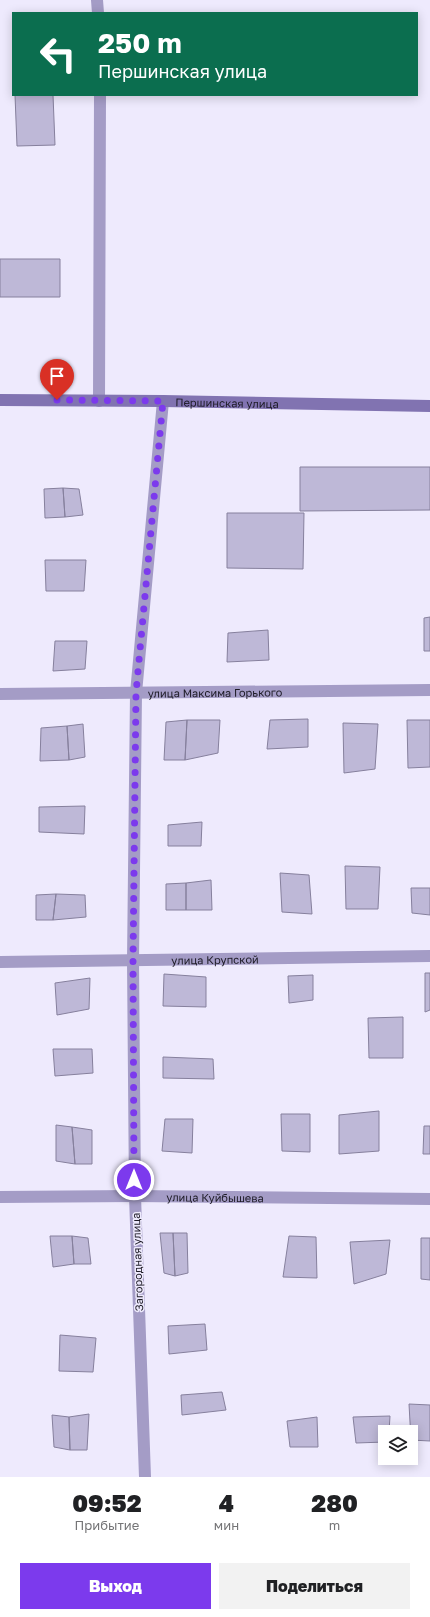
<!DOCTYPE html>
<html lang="ru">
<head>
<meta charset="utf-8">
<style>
  :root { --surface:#fff; --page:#f2f2f2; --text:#202124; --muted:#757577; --accent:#7c3aed }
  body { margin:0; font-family:"Golos Text",sans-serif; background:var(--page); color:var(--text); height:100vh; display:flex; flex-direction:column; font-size:15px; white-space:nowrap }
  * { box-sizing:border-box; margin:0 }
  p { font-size:13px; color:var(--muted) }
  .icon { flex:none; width:22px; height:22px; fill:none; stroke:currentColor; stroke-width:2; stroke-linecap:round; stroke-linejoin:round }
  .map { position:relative; height:1477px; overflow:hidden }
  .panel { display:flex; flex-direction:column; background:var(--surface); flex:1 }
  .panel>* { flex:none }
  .top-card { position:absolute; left:12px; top:12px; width:406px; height:84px; border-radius:0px; box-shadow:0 2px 10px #0003; background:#0b6e4f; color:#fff; overflow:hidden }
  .buttons { position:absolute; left:378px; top:1425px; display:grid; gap:8px }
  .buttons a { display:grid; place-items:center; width:40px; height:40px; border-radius:0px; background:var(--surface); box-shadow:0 2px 10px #0003; font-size:20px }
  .pin { position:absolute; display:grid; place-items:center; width:34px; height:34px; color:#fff; margin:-41px -17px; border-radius:50% 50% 50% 0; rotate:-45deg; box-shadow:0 0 4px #0007 }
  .pin .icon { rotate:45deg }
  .me { position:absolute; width:44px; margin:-22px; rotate:0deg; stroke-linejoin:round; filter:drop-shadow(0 0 3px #0008) }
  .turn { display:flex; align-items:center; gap:14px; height:84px; padding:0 20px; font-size:18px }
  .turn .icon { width:52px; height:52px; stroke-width:2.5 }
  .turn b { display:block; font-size:28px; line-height:34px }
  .eta { display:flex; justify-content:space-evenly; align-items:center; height:68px; text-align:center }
  .eta b { font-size:24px; font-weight:800; line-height:28px }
  .cta { display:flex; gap:8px; margin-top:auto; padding:8px 20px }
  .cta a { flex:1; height:46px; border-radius:0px; background:var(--accent); color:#fff; font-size:16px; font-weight:800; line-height:46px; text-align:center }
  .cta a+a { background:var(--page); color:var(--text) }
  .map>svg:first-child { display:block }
</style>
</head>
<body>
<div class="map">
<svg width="430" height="1477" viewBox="0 0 430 1477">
  <rect width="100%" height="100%" fill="#eeeafd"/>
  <path fill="#beb8d7" stroke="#86809d" d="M15,95h38l2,50 -38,1z
    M0,259h60v38h-60z
    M300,467h130v43l-130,1z
    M63,488l16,1 4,26 -18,2z
    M63,488l2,29 -20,1 -1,-29z
    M227,513h77l-1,56 -76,-1z
    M45,560h41l-2,31h-38z
    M430,617v34h-6v-33z
    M268,630l1,30 -42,2 1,-29z
    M55,641h32l-2,28 -32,2z
    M308,719v28l-41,2 3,-29z
    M187,720l-2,40h-21l2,-38z
    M187,720h33l-2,33 -33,7z
    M407,720h23v47l-22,1z
    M343,723l35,1 -3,45 -31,4z
    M83,724l2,33 -16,3 -2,-34z
    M67,726l2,34 -29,1 1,-33z
    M85,806l-1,28 -45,-2v-25z
    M202,822l-1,24h-33v-21z
    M345,866l35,1 -2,42h-32z
    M280,873l29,2 3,39 -30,-2z
    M211,880l1,30h-26v-27z
    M186,883v27h-20v-26z
    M411,888h19v27l-18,-2z
    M56,894l-3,26h-17v-25z
    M56,894l29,1 1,22 -33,3z
    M425,973h5v37l-5,2z
    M164,974l42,3v30l-43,-1z
    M313,975v25l-24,3 -1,-27z
    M90,978l-1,31 -32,6 -2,-32z
    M403,1017v41h-34l-1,-40z
    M53,1049h39l1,24 -38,3z
    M163,1057l50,2 1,20 -51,-1z
    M379,1111v40l-40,3v-39z
    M281,1114h29v38l-28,-1z
    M165,1119h28l-1,34 -30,-2z
    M56,1125l16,2 3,37 -19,-3z
    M424,1126h6v28h-7z
    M72,1127l20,3v34h-17z
    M160,1233h13l2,43 -11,-3z
    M173,1233h14l1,40 -13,3z
    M50,1236h22l2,28 -21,3z
    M72,1236l16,2 3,26h-17z
    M289,1236l27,1 1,41 -34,-1z
    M421,1238h9v42l-9,-1z
    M390,1240l-4,34 -32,10 -4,-42z
    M205,1324l2,26 -38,4 -1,-28z
    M60,1335l36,3 -3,34 -34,-1z
    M222,1392l4,18 -44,5 -1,-20z
    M409,1404l21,1v36l-19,-1z
    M89,1414l-2,36h-17l-1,-33z
    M52,1415l17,2 1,33 -16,-3z
    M390,1416l-1,16h-4v10l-29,1 -3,-26z
    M317,1417l1,30h-28l-3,-26z"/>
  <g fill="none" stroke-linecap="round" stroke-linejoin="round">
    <path stroke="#a49cc6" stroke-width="12" d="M97,0l1,13
      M99,401l1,-306"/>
    <g stroke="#a49cc6" stroke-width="12">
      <path id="s1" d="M0,694l430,-4"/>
      <path id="s2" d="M0,962l430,-6"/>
      <path id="s3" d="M0,1197l135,-1 295,3"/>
      <path d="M145,1477l-10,-281 -2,-235 3,-268 27,-292"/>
    </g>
    <path stroke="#8173b1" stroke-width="12" id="s4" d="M0,400l163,1 267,5"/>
  </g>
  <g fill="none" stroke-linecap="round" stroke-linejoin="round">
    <path stroke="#7c3aed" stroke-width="7" stroke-dasharray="0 12.6" d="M57,400l106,1 -27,292 -3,268 1,219"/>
  </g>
  <g text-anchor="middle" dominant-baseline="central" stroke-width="3" stroke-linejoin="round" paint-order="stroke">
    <g font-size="11" fill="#1d1b26" stroke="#eeeafd">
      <text stroke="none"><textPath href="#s4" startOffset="227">Першинская улица</textPath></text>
      <text stroke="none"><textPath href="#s1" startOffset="215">улица Максима Горького</textPath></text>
      <text stroke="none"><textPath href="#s2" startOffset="215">улица Крупской</textPath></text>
      <text stroke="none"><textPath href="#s3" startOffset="215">улица Куйбышева</textPath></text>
      <text transform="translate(137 1262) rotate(-92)">Загородная улица</text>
    </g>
  </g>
</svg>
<div class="buttons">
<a><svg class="icon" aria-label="layers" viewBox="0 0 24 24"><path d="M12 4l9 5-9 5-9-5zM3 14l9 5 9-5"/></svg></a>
</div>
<div class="pin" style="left:57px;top:400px;background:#d93025"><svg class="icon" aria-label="arrive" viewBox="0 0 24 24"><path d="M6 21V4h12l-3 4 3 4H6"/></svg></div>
<svg class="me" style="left:134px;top:1180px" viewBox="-20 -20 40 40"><circle r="17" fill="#7c3aed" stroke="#fff" stroke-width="3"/><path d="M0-11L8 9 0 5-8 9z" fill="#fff"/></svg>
<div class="top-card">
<div class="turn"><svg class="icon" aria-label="left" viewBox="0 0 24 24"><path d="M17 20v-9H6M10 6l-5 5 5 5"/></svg><div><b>250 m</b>Першинская улица</div></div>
</div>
</div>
<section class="panel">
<div class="eta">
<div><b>09:52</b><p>Прибытие</p></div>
<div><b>4</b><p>мин</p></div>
<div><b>280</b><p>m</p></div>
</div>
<div class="cta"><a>Выход</a><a>Поделиться</a></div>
</section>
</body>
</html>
